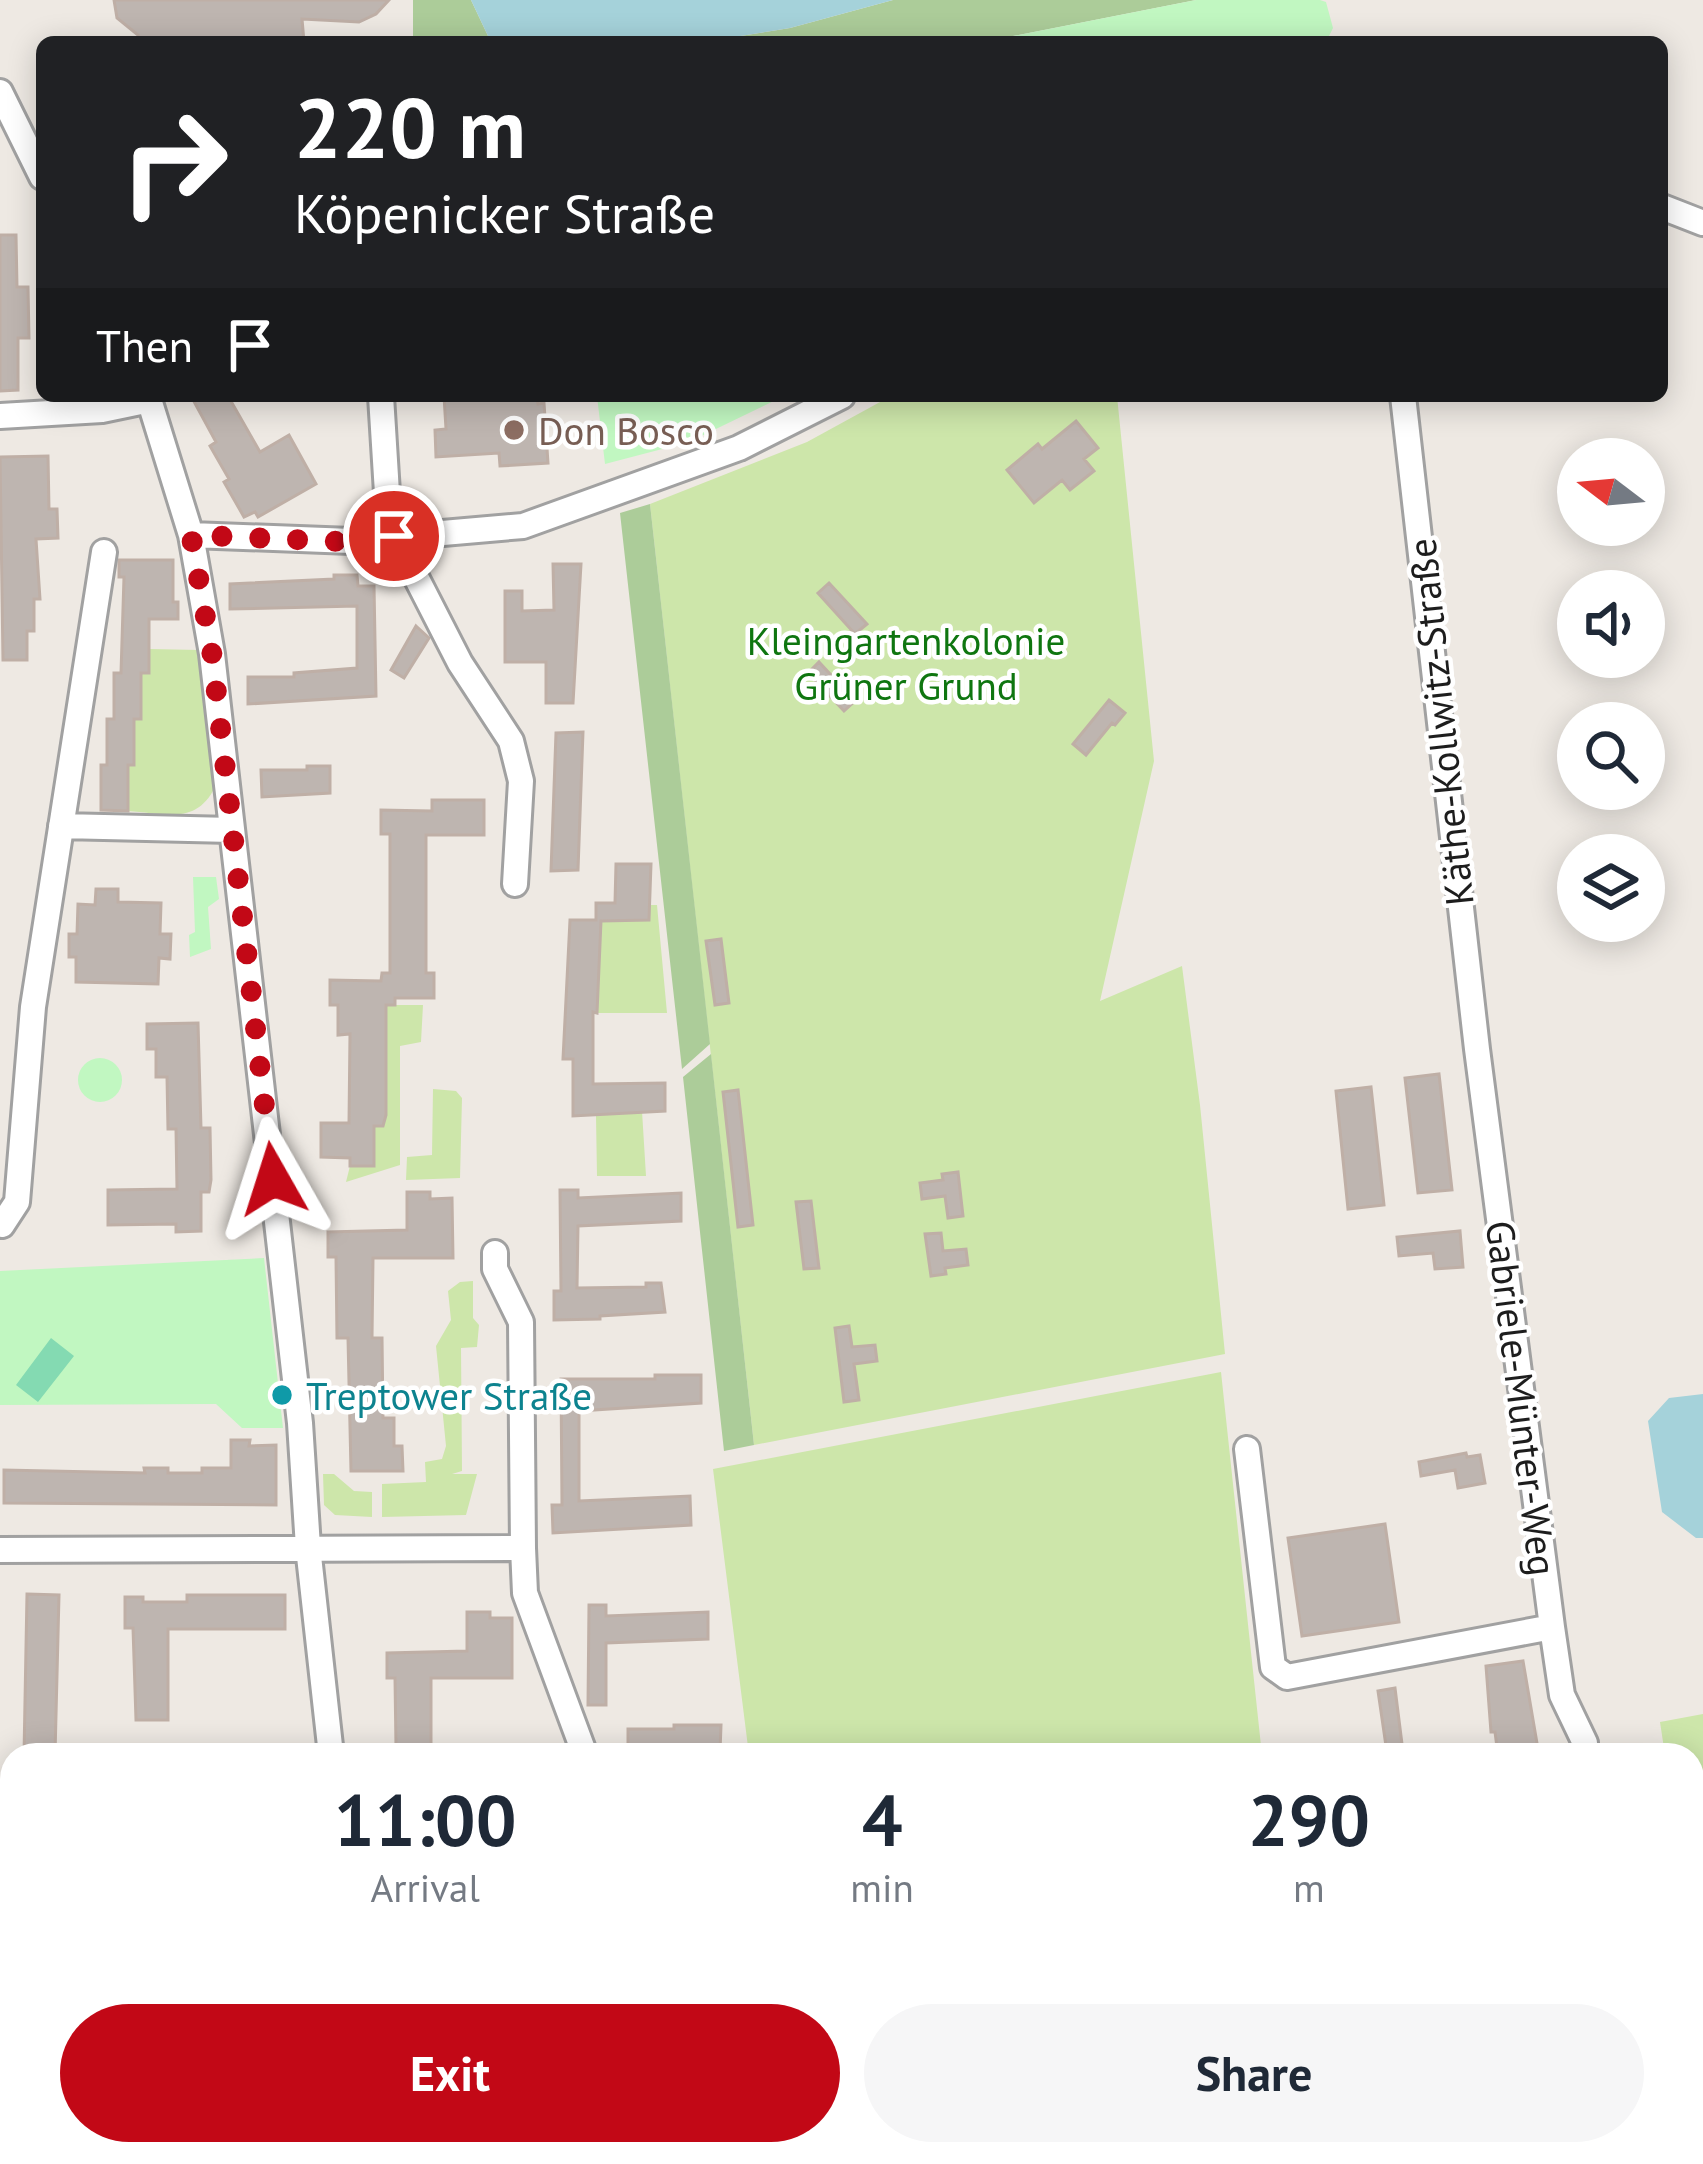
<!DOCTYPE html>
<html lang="en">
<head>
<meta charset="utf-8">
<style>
  :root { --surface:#fff; --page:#f6f6f7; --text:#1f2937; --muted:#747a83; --accent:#c20816 }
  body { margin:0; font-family:"PT Sans",sans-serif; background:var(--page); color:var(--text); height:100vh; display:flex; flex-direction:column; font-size:45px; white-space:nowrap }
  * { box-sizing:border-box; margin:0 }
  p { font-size:39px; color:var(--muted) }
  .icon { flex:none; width:66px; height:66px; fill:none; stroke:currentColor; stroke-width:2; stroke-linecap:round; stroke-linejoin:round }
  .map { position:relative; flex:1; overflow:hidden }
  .side { position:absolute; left:0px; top:1743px; width:1704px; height:423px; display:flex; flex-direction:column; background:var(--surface); border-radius:36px 36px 0 0; box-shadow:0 6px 30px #0003 }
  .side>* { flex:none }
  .guide { position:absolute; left:36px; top:36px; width:1632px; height:366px; border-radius:18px; box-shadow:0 6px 30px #0003; background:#202124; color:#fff; overflow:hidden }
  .needle { width:78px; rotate:286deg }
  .buttons { position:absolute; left:1557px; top:438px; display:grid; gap:24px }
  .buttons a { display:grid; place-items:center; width:108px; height:108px; border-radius:50%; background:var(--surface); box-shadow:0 6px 30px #0003; font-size:60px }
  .pin { position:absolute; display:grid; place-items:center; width:102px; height:102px; color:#fff; margin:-51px; border:6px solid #fff; border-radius:50%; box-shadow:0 3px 12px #0007 }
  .me { position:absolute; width:132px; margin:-66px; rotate:354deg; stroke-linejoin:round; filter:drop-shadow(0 0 9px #0008) }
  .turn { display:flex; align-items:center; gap:42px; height:252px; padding:0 60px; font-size:54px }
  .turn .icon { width:156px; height:156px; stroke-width:2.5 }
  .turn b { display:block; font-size:84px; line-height:102px }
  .then { display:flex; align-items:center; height:114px; padding:0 60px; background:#0003; gap:24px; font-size:45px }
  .eta { display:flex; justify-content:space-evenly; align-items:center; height:204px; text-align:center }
  .eta b { font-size:72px; font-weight:700; line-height:84px }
  .action { display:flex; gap:24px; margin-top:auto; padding:24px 60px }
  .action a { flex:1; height:138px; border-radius:72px; background:var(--accent); color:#fff; font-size:48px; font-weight:700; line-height:138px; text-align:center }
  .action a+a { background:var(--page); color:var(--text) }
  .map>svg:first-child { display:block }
</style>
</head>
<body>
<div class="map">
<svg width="1703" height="2164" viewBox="0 0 1703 2164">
  <rect width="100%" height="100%" fill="#eee9e3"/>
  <path fill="#cde6aa" d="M891,396h226l37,365 -54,240 82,-35 18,139 25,249 -471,91 -104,-941 157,-62z
    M149,649l51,1 15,137c-19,39 -51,26 -87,24v-46l6,-1v-45l7,-1v-45z
    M649,905h8l10,108h-70l4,-93h48z
    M375,1005h48l-2,37 -21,4v119l-54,17 4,-16 24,-1z
    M433,1089l23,2 6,7 -2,80 -54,2 1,-23 25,-2z
    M642,1111l4,65h-49l-1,-60z
    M473,1281v37l6,7 -2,22 -16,1 1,123 -10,3h25l-11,41 -84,2v-33l44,-2 -1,-20 17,-3 4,-13 -10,-100 15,-26 -3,-29 12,-9z
    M1221,1372l41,383h-513l-36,-286z
    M323,1474h11l20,17 18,1v25l-37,-2 -11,-10z
    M1703,1714v78l-11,-7v-30h-27l-5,-33z
    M1075,2154h417l-79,10h-403z"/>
  <path fill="#accc99" d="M413,0h58l17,36 9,6h-84z
    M893,0h303l-213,42h-280l87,-14z
    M650,504l60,540 -28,25 -62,-556z
    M711,1054l43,391 -30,6 -41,-374z"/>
  <path fill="#c1f7c1" d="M1196,0h124l6,2 7,26 -7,14h-343z
    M597,396h187l-95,46 -84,22z
    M193,877h23l3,22 -11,8 3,42 -21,8 -1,-22 6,-3z
    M78 1080a22 22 0 1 1 44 0a22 22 0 1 1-44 0Z
    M264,1258l19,170h-41l-26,-24 -216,1v-134z"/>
  <path fill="#84dab2" d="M51,1338l23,18 -36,46 -22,-17z
    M2,1958h10v155h-9z"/>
  <path fill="#a5d2da" d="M471,0h422l-103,28 -87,14h-206l-9,-6z
    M1703,1394v144h-7l-34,-26 -14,-91 21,-23z"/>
  <path fill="#beb5b0" stroke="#bfafa6" stroke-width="3" d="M114,0h275l-13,14 -17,8 -57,-3 2,23h-166v-7l-21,-17z
    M0,235h16l1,52h11l1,51h-11v52l-18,1z
    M191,396h37l32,56 29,-17 27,49 -58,33 -3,-5 -11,5 -20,-35 5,-3 -19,-33 6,-4z
    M444,396h93l1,8 6,-1 4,60 -48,3 -1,-13 -63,4 -1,-27 11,-1z
    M1076,421l22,27 -14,11 10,12 -24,19 -8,-10 -28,23 -27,-33 31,-26 4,5z
    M48,456l1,53h8l1,29 -22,1 4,60h-6v32h-7v29h-24l-3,-203z
    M119,560h54v42h5v17h-29v54h-8v46h-7v46h-6v46l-27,-1v-45h6v-46h7v-46h7l3,-96h-5z
    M553,564h28l-8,139h-27v-41h-41v-71h17v20l32,-1z
    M334,575h23l1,11h16l2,110 -128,8v-27h46v-4l63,-5v-62l-127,3v-25l104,-5z
    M829,583l38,41 -12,10 -37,-41z
    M416,626l13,12 -25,40 -13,-8z
    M819,662l36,39 -11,10 -36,-38z
    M1109,700l16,13 -10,12 -3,-2 -26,32 -13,-11z
    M583,732l-5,138 -27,1 5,-138z
    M307,766h23v27l-68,4 -1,-27h46z
    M432,800h52v35h-58v138h8v25h-39v7h-9v110l-3,11h-9v40h-24v-8l-29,-1v-34h28l1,-89 -12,1v-30h-8v-25l51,1 1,-8h8v-139h-9v-24l51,1z
    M616,864h35l-2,56 -48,1 -4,92 -4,-1v72l72,-1v28l-92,5v-57h-10l7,-139h26v-17h19z
    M96,889h22v13l43,1 -1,31h11l-1,25 -11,-1 -1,26 -82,-2v-25h-7v-23h8l1,-30 17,1z
    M721,939l8,64 -14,2 -9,-64z
    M198,1023l3,105h9l1,52 -2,12h-8v39l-25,1v-8l-68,1v-35l69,-1 -1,-60h-8l-1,-52h-11v-28h-9v-25z
    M1439,1074l13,116 -34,3 -13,-115z
    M1371,1087l13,118 -36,4 -12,-118z
    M738,1090l15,135 -15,2 -15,-135z
    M958,1172l5,44 -15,2 -3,-22 -23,3 -2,-16 23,-3 -1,-6z
    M560,1190h18v8l103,-5v28l-103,5 -1,62 69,-1v-4h15l4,29 -65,4v3l-46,1v-29h7z
    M407,1192h23v7l22,-1 1,60h-80l-1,80h10l1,80h11v28h8l1,25h-52l-3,-133h-11l-1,-81h-8v-25l79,-2z
    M811,1201l8,67 -15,1 -8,-67z
    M1460,1231l3,36 -28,2 -2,-16 -34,3 -2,-19z
    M941,1233l2,18 23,-2 2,16 -23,3 1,6 -15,2 -6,-42z
    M849,1326l3,21 23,-2 2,16 -23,3 5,36 -15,2 -9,-74z
    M655,1375h46v28l-122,8v90l111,-5 1,29 -138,8 -1,-28h10l-1,-126h94z
    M231,1440h19l-1,6 27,-1v60l-272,-2v-33l141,3 -1,-5h24v5h34v-5h29z
    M1466,1453l1,4 13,-2 5,28 -27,5 -3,-18 -34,6 -2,-14z
    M1385,1524l14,98 -97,14 -14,-98z
    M27,1594l32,1 -4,160h-31z
    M187,1595h98v34h-117v91h-32l-3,-92h-8v-31h18v5h44z
    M589,1605h17v11l102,-4v27l-102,4v62h-18z
    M467,1612h23v6h22v60h-81v77h-25v-8h-10l-1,-69h-8v-25l80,-2z
    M1523,1661l16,94h-41l-3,-23h-4l-5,-66z
    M1395,1688l7,56 -16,2 -8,-55z
    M674,1725h47l-1,27 -92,3v-26h46z"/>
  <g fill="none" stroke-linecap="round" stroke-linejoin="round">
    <defs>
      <path id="minor" d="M0,92l42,85
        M1662,207l41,16
        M148,396l43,139 21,119 88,769 8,124 23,208
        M381,396l6,97 8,43 65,127 51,78 10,40 -6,103
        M1403,396l74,653 75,578 10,68 23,48
        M0,416l102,-6 48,-10
        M191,535l160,6 172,-15 216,-78 103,-52
        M61,826l171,4
        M2,1225l15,-23 16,-195 71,-455
        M495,1253v16l26,53 2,226
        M1247,1449l26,218 14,10 265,-50
        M0,1550l523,-2 2,45 60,162
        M1699,1906l4,-1
        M384,2154l1,10
        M1640,2154l1,10
        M0,2155l105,-1
        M1676,2164l27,-3"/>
    </defs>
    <use href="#minor" stroke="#a1a1a1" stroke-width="30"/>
    <use href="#minor" stroke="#fff" stroke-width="24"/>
  </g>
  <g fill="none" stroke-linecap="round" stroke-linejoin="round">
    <path stroke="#c20816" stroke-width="21" stroke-dasharray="0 37.8" d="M273,1179l-61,-525 -21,-119 160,7 43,-6"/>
  </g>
  <circle fill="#8d6e63" stroke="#fff" stroke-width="4.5" cx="514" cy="430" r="12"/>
  <circle fill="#0f9aa8" stroke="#fff" stroke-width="4.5" cx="282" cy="1395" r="12"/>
  <g text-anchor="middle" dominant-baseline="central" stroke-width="9" stroke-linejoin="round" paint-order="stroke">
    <g font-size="39" fill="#785e54" stroke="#fff" text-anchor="start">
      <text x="538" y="430">Don Bosco</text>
    </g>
    <g font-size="39" fill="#0f7610" stroke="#fff">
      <text x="906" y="640">Kleingartenkolonie<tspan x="906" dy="45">Grüner Grund</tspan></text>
    </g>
    <g font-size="39" fill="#1d1d1d" stroke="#fff">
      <text transform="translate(1440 722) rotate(-96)">Käthe-Kollwitz-Straße</text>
      <text transform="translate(1522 1398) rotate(83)">Gabriele-Münter-Weg</text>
    </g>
    <g font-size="39" fill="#0d838f" stroke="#fff" text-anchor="start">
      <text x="306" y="1395">Treptower Straße</text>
    </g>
  </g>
</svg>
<div class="buttons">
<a><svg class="needle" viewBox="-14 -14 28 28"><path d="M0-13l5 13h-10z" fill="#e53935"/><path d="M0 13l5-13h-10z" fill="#747a83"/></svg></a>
<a><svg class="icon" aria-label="sound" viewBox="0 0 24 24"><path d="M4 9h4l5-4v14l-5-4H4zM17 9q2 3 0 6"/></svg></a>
<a><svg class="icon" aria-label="search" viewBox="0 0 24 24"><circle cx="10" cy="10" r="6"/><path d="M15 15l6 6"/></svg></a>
<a><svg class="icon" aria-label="layers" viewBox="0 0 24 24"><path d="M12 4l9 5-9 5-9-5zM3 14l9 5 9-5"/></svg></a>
</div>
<div class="pin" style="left:394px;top:536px;background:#d93025"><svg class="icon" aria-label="arrive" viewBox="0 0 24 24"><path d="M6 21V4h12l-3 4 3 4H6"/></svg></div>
<svg class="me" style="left:273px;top:1179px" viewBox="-20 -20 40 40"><path d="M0-17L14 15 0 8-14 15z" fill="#c20816" stroke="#fff" stroke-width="4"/></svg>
<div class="guide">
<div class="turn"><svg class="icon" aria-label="right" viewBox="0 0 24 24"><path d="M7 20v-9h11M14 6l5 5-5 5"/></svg><div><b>220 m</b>Köpenicker Straße</div></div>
<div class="then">Then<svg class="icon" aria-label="arrive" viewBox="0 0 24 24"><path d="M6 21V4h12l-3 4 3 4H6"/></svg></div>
</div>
<section class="side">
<div class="eta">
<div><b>11:00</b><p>Arrival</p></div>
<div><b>4</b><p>min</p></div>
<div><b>290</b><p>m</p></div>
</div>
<div class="action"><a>Exit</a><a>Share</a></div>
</section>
</div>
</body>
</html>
